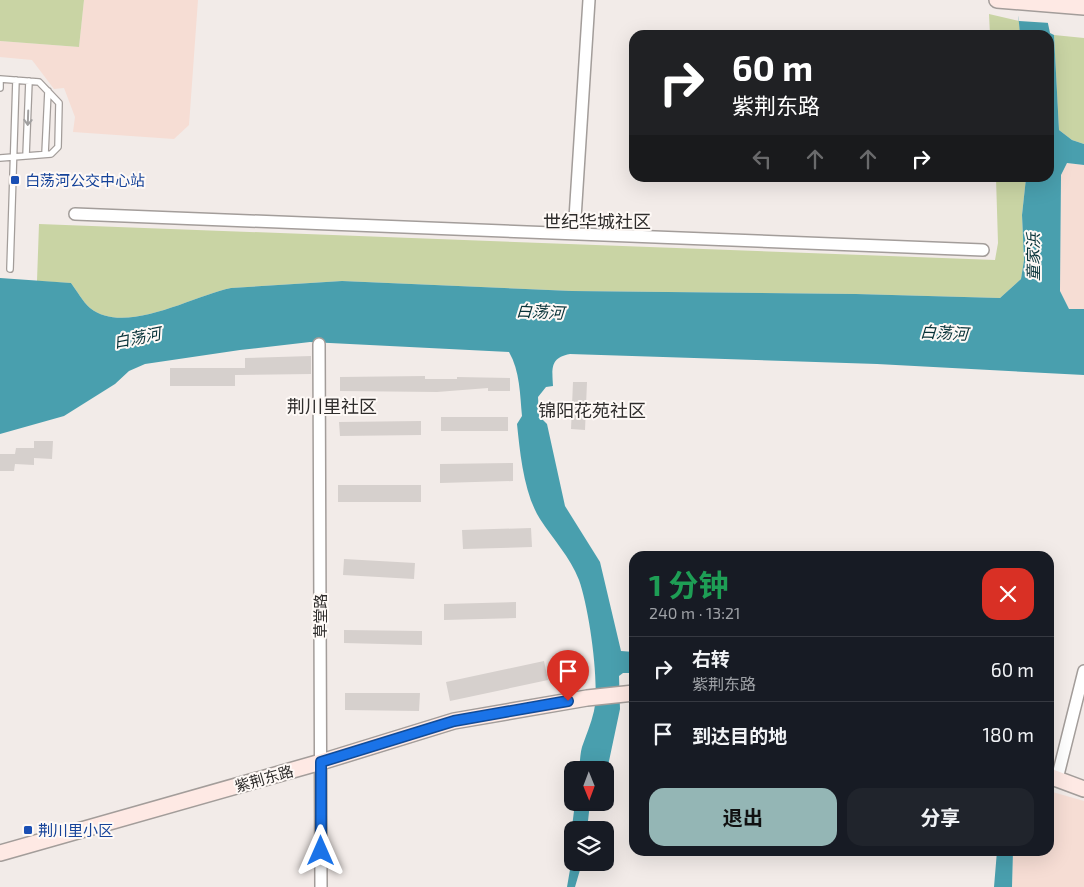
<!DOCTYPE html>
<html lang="zh">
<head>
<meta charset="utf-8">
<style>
  :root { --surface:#171b24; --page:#20242c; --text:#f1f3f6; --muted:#9ea1a6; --line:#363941; --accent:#94b6b5 }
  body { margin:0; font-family:"Exo 2","Noto Sans SC",sans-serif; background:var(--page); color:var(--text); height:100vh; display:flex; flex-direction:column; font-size:19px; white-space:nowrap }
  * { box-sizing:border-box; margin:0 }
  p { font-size:16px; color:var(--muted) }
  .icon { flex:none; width:28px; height:28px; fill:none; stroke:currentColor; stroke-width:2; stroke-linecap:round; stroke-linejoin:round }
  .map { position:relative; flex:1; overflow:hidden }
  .side { position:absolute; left:629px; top:551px; width:425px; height:305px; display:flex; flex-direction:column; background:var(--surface); border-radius:15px; box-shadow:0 5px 20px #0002 }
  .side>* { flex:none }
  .top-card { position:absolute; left:629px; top:30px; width:425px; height:152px; border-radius:15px; box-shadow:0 5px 20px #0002; background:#202124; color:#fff; overflow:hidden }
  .needle { width:32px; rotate:179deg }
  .controls { position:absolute; left:564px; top:761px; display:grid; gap:10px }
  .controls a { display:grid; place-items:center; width:50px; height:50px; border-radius:10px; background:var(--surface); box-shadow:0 5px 20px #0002; font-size:25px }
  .pin { position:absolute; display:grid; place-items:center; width:42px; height:42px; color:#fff; margin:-51px -21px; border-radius:50% 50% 50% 0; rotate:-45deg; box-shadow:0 0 5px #0007 }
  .pin .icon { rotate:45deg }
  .me { position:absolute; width:55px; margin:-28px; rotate:0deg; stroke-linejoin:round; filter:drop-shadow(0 0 4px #0008) }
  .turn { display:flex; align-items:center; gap:18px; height:105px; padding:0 20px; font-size:22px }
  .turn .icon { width:65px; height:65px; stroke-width:2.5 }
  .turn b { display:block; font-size:35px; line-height:42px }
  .lanes { display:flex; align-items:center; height:48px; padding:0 20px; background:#0003; justify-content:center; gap:25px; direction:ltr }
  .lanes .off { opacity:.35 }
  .round { display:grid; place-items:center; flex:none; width:52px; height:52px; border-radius:15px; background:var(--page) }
  .summary { display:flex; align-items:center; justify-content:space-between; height:85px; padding:0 20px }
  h1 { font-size:30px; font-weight:700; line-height:38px; color:#1e9e55 }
  .button { display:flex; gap:10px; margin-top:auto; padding:10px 20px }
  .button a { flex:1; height:58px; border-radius:15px; background:var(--accent); color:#111; font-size:20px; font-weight:700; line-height:58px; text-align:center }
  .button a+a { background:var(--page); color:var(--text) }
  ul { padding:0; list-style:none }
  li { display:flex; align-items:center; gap:15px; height:65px; padding:0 20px; border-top:1px solid var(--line) }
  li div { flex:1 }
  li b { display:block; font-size:19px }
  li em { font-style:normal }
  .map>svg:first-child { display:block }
</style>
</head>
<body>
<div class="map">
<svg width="1084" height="887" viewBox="0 0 1084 887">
  <rect width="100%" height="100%" fill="#f2ebe8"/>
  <path fill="#f6ddd4" d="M84,0h114l-9,125 -15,14 -101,-7 2,-15 -11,-29 -10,1 -22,-29 -32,-3v-16l79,6z
    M1067,163l17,2v144h-15l-9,-18 1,-116z
    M1049,791l35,10v86h-72l1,-36h36z"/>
  <path fill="#c9d4a4" d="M0,0h84l-5,47 -79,-6z
    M989,14l30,7 1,14h-30z
    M1054,35l30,3v106l-12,-4 -13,-10z
    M996,178h30l-4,37 2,45 -3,19 -21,19 -144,-4 -284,-3 -230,-10 -111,7c-39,8 -106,48 -141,20 -7,-6 -13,-17 -19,-25l-34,-2 2,-57 956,36 3,-17z"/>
  <path fill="#499fae" d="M1017,0h26l7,33 4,2 5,95 13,10 12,4v21l-17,-2 -6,12 -1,116 9,18h15v66l-207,-11 -307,-10c-20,4 -18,14 -17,32l-7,1 -8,10 1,19 8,8 18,82 35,56 21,89 13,1v21h-11l-4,3 1,33 -15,71v-10h-26c1,-7 1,-16 3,-23 4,-12 9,-23 12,-36 6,-28 -5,-103 -15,-131 -9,-23 -26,-41 -39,-61 -16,-25 -20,-66 -23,-95l5,-8c-2,-21 -2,-45 -13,-64l-199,-10 -70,8 -95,14 -16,7 -14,13 -51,32 -64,18v-156l71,5c6,8 12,19 19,25 35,28 102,-12 141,-20l111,-7 230,10 284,3 144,4 21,-19 3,-19 -2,-45 4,-37h23v-143h-29z
    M575,803h15l-3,27h-13l-2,-3z
    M997,851h16l-1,36h-18z
    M572,858v4l10,1 -7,24h-8z"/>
  <path fill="#f2ebe8" d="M1015,0h30l5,23 -31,-2z"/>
  <path fill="#d6d0cd" d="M311,356v18l-76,1v11h-65v-18h75v-10z
    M425,376v3h32v-2l53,1v13h-22v-3l-51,4 -97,-1v-14z
    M573,382h14l-2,48 -14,-1z
    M441,417h67v14h-67z
    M421,421v14l-81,1 -1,-14z
    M34,441h19l-1,18 -18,-1v7l-19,-1 -1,7h-14v-17h15l1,-6h18z
    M513,463v18l-73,2v-19z
    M338,485h83v17h-83z
    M531,528l1,19 -69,2 -1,-19z
    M344,559l71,4 -1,16 -71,-4z
    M516,602v16l-72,2v-16z
    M344,630l78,1v14l-78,-2z
    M544,661l4,19 -98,21 -4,-19z
    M345,693h75l-1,18 -74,-1z"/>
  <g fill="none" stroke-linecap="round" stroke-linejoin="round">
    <defs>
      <path id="lane" d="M0,79l39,3 20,21 -1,44 -7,7 -51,4
        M0,88v-9
        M45,154l3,-63
        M26,156l3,-75
        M10,269l6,-189"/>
      <path id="street" d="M75,214l908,36
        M574,234l15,-234
        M319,344l2,543
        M1057,779l27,-108"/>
      <path id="secondary" d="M997,0l87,7
        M1049,776l35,13
        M0,853l321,-91 133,-41 133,-23 47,-5"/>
    </defs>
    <use href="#lane" stroke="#a39d9a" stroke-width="8"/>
    <use href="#street" stroke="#a39d9a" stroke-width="14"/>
    <use href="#secondary" stroke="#a39d9a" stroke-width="18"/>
    <use href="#lane" stroke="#fff" stroke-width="5.5"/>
    <use href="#street" stroke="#fff" stroke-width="11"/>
    <use href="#secondary" stroke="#fee9e4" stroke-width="15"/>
  </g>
  <defs><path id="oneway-shaft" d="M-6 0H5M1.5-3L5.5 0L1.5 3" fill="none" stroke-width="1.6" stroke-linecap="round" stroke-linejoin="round" transform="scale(1.25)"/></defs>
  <use stroke="#a1a0a0" href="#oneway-shaft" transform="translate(28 118) rotate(92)"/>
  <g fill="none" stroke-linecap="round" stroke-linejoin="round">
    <defs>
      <path id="route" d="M321,851v-89l133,-41 114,-20"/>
    </defs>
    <use href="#route" stroke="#114b97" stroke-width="12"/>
    <use href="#route" stroke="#1a73e8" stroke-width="9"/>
  </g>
  <g fill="#1a4fb4" stroke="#fef9f6" stroke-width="2">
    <rect x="10" y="175" width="10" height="10" rx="2.5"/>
    <rect x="23" y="825" width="10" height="10" rx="2.5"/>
  </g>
  <g text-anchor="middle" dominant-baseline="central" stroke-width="4" stroke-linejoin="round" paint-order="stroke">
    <g font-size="15" fill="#164399" stroke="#fef9f6" text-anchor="start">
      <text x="25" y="180">白荡河公交中心站</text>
      <text x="38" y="830">荆川里小区</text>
    </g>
    <g font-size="15" fill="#2f2d2c" stroke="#fef9f6">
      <text transform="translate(320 616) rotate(-90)">草堂路</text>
      <text transform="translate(264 778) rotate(-16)">紫荆东路</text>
    </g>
    <g font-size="16" font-style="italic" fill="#073238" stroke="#fef9f6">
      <text transform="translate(1032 257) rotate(-90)">童家浜</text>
      <text transform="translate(540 311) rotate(3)">白荡河</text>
      <text transform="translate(944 332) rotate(3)">白荡河</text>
      <text transform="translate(137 337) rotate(-11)">白荡河</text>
    </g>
    <g font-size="18" fill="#2f2d2c" stroke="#fef9f6">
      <text x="597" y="221">世纪华城社区</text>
      <text x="332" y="406">荆川里社区</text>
      <text x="592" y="410">锦阳花苑社区</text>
    </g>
  </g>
</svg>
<div class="controls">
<a><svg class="needle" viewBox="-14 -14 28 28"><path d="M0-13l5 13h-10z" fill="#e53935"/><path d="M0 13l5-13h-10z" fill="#9ea1a6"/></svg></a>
<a><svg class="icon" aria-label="layers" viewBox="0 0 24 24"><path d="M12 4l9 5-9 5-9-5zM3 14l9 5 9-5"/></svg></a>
</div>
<div class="pin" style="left:568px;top:701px;background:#d93025"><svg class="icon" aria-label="arrive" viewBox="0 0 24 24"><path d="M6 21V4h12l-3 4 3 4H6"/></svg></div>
<svg class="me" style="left:321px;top:851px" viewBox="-20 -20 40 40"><path d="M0-17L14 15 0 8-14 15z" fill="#1a73e8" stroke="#fff" stroke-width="4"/></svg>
<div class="top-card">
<div class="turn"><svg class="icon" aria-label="right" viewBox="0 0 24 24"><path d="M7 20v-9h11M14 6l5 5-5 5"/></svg><div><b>60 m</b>紫荆东路</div></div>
<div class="lanes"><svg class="icon off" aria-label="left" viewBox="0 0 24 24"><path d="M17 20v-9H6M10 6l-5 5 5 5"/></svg><svg class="icon off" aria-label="ahead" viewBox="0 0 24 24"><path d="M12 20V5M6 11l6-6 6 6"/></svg><svg class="icon off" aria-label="ahead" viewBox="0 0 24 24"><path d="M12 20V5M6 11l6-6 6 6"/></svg><svg class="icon" aria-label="right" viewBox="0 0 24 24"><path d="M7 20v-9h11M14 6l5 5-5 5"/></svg></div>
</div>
<section class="side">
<div class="summary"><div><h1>1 分钟</h1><p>240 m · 13:21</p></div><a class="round" style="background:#d93025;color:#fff"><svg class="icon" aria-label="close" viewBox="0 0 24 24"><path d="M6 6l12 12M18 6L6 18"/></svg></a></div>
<ul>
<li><svg class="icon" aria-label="right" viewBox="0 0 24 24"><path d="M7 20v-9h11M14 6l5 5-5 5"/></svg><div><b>右转</b><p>紫荆东路</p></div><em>60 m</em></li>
<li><svg class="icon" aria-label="arrive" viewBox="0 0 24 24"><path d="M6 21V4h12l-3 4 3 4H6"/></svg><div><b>到达目的地</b></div><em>180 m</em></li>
</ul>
<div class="button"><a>退出</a><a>分享</a></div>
</section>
</div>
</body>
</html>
